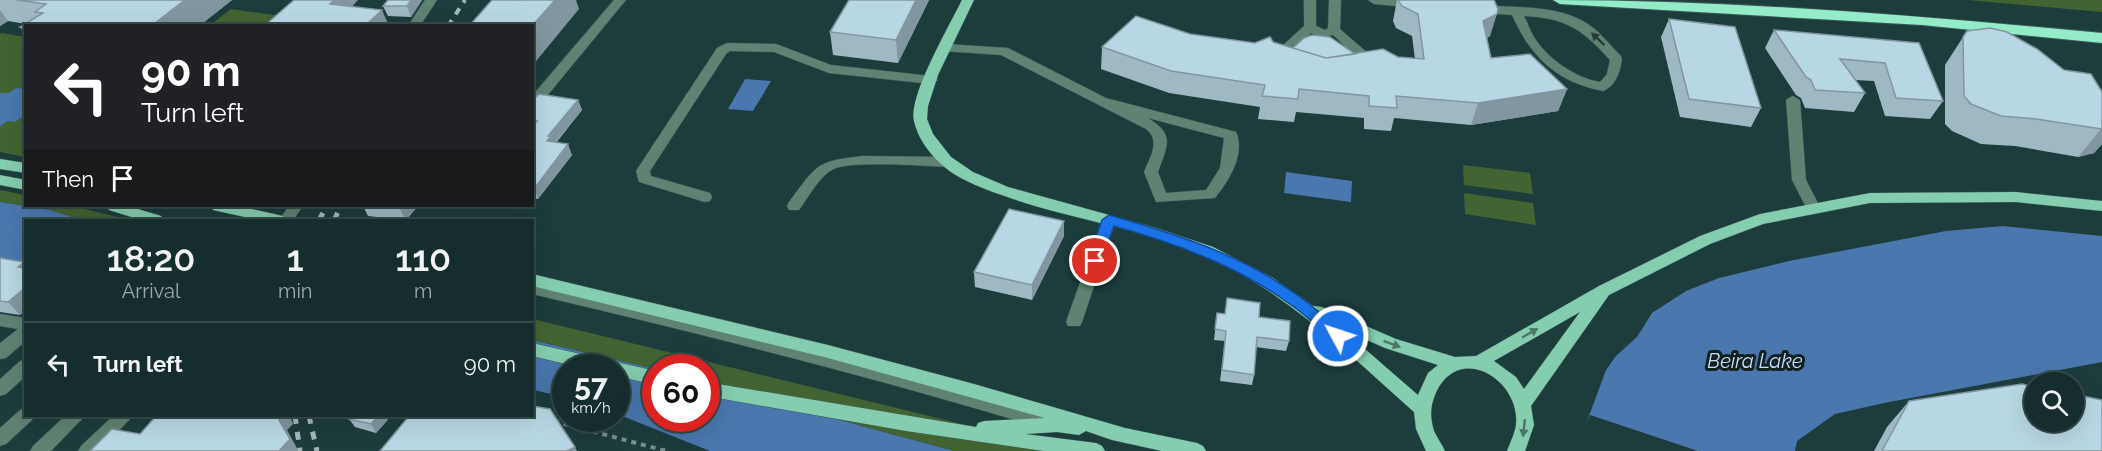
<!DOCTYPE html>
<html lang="en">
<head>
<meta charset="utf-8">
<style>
  :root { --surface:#162d2d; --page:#233939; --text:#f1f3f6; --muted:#9ea8aa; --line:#354949 }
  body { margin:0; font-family:Raleway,sans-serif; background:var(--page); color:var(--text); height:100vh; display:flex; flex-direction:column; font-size:22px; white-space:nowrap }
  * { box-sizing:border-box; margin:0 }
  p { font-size:20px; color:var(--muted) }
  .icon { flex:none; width:33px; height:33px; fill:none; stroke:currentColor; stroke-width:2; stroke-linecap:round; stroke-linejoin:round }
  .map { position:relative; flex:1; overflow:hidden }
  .details { position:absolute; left:24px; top:219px; width:510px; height:198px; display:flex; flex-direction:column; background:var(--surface); border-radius:0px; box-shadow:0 6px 24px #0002,0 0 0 2px var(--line) }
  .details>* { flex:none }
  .banner { position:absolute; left:24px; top:24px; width:510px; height:183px; border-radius:0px; box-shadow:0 6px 24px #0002,0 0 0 2px var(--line); background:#202124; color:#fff; overflow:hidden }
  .fabs { position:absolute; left:2024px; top:372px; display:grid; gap:12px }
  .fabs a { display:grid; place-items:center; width:60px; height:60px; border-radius:50%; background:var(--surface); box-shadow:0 6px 24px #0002,0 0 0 2px var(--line); font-size:30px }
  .speed { position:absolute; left:552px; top:354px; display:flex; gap:12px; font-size:30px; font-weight:700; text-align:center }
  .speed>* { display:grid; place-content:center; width:78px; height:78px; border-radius:50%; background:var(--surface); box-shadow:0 6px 24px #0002,0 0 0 2px var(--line); line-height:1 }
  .speed small { font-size:15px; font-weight:400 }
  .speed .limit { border:9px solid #d22; background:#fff; color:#111 }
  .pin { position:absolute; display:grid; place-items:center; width:51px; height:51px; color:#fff; margin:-26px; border:3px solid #fff; border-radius:50%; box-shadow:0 2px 6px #0007 }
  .me { position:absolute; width:66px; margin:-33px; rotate:310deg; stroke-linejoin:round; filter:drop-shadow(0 0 4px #0008) }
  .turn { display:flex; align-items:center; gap:21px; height:126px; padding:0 18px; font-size:27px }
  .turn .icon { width:78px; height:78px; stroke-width:2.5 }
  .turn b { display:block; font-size:42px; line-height:51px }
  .then { display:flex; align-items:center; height:57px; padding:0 18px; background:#0003; gap:12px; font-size:22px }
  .eta { display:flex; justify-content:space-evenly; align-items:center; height:102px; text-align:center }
  .eta b { font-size:36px; font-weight:600; line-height:42px }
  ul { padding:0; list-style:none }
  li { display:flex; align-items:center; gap:18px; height:84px; padding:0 18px; border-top:2px solid var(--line) }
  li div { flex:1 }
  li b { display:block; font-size:22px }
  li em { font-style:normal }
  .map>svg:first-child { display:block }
</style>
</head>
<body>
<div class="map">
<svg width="2102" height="451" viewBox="0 0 2102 451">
  <rect width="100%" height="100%" fill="#1d3c3c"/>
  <path fill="#426432" d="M1968,0h134v12z
    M231,9l56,8 -11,8 -67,1z
    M2,33l23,4v16l-2,2 3,2 -1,100 -25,-5v-118z
    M1463,165l67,8 3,21 -69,-9z
    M0,190l25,5 1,11h47l56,14h-47l-32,-10 -50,-8z
    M1464,193l69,10 3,22 -71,-11z
    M533,319l539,132h-118l-247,-67 -1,-16 -51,1 -122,-29z"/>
  <path fill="#4a77ae" d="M745,79l26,2 -18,30 -25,-2z
    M16,88l9,1v26l-10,7 -7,-1 -8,5v-33h9z
    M1286,172l66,9 -1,21 -67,-9z
    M0,202l50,8 32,10h-56l-1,45 -25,-5z
    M2003,226l99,10v126l-218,41 -49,11 -38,27 -2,10h-219l30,-81 10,-14 21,-19 15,-24 34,-22 33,-13 70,-17 157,-30z
    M532,340l123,29 1,49h50l1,-34 247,67h-244l-93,-37 -1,-46h-50l-1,29 -32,-7z"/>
  <path fill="#1d3c3c" d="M1590,415l108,36h-124z"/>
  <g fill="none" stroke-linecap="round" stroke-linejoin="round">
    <defs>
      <path id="minor" d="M425,0h12l-17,26h-12z
        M614,0h12l-89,108 -5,1v-13z
        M1304,0h12v26l9,4 3,-2 1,-28h12l-1,29 39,34 1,3 -1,3h-10l-36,-34 -11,2 -11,-4 -30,29h-10l-1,-3 1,-3 33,-30z
        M1368,0h44l10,4 -6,4 -42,-4z
        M1479,5c35,3 78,-1 109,19 12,8 22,21 33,32l1,3c-2,13 -6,27 -19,32 -47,-9 -72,-34 -91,-76l-37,-3 -2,-3zM1524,16c42,2 58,13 86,44l-3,14 -7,8c-25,-4 -53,-24 -66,-45 -4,-6 -6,-14 -10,-21z
        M727,43l49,1 55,21 100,11 7,4 -7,4 -102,-11 -55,-21 -44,-1 -4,3 -76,117 1,5 59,17 2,4 -2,4 -5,1 -66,-20 -3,-11 2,-3 79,-120z
        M946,44l62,4 98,50 130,34c10,22 -8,50 -21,66l-59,4 -12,-30c6,-15 17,-31 2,-43l-145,-74 -59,-4 -2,-3zM1148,118l76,20 -4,30 -14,22 -40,3 -8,-21c9,-26 18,-37 -10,-54z
        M1793,96l7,4 6,80 15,29 -7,5 -5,-1 -17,-33 -6,-80z
        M863,156l85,1 7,5 -7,5c-26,-1 -90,-6 -112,1 -16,6 -27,29 -37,42h-10l-2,-4 2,-4c28,-37 26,-41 74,-46z
        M289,206h14l-10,14h-14z
        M1109,215l7,5 -34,102 -2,4h-12l-2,-4 36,-102z
        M532,282l414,103 112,34 3,5 -3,5 -6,2c-171,-52 -345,-96 -520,-137z
        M0,314l26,4v23l-20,17 -6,1v-16l18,-14 -18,-3z
        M26,360v16l-20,18 -6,2v-17l20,-18z
        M26,408v8h9l-3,4 -26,24 -6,2v-18l20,-18z
        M65,416h20l-34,35h-21l3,-5z
        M113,416h20l-34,35h-21l3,-5z"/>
      <path id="major" d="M962,0h12l-36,75 -10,31 -1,13 6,15 18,23 22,15 35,15 148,41 57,19 60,31 40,28 9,1 74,32 59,18 21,-1 123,-70 101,-50 60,-22 110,-21 146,-1 86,9v10l-86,-9 -146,1 -107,21 -53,20 -101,51 -78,111 3,19 -9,26h-18c3,-8 8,-18 9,-26 5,-46 -59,-84 -81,-30 -5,12 -5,23 -1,36 3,7 8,13 11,20h-19l-10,-22 -2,-17c-65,-58 -129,-121 -210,-157 -61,-26 -129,-35 -191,-56 -20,-7 -41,-14 -59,-25 -18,-12 -35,-31 -40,-53 -6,-25 36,-96 48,-121zM1580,312l-56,77 -8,-12 -22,-16zM1342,329l43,19 53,17 -10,8 -10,22z
        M0,159l26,4v10l-26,-4z
        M0,175l26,5v10l-26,-5z
        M107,206h21l33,10 2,4h-22l-32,-10z
        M211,206h27l45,10 2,4h-27l-45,-10z
        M532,274l296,71 146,39 151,44 72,15 6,3 3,5h-44l-50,-11 -26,-9 -7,4 -22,-3 -32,2 71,9 6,3 3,5h-61l-138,-20 -200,-35v-14l270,45 2,-4 6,-2 61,-3 -217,-60 -296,-72z
        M532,343l124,28v14l-40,-9v-8h-34l-50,-12z"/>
      <path id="highway" d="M1553,0c183,0 367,16 549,33v10l-180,-18 -362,-21z"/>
    </defs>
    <use href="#minor" stroke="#3c5959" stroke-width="1"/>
    <use href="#major" stroke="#3c5959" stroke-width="1"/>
    <use href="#highway" stroke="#3c5959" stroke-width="2"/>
    <path stroke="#779090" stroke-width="4" stroke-dasharray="5 5" stroke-linecap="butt" d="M554,421l112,30"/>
    <use href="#minor" fill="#608273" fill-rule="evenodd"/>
    <use href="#major" fill="#85cdaf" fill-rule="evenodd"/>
    <use href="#highway" fill="#93ebc7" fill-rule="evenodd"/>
    <path stroke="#a2b8b8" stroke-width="4" stroke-dasharray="7 7" stroke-linecap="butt" d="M448,26l17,-26"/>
    <path stroke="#a2b8b8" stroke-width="5" stroke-dasharray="8 8" stroke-linecap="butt" d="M319,220l8,-14
      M334,220l7,-14
      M295,416l5,35
      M309,416l8,35"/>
  </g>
  <path fill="#9eb9c4" d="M0,0h232l-33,26h-173v9l-6,-8 6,-3 -18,-3 -8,5z
    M422,0l-11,17 -23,-1 -5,-10z
    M849,0h80l-31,63 -65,-8 -3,-23z
    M1397,0h97l-4,36 -3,2 4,20 76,31 -9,22 -87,14 -77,-7 -3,13 -27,-2v-11l-68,-6 -2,10 -36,-3 2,-12 -91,-14 -68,-24 1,-22 88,-13 65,9 18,-1 20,6 122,11 -3,-23 -16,-8 -3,-7z
    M1669,19l92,89 -10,19 -71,-10 -19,-80z
    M1774,30l145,13 24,58 -13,18 -45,-3 -11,-35 -19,-1 10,13 -11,19 -49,-4 -4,-10 -5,-3 -31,-47z
    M1967,31l97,39 38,22v52l-8,9 -16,4 -63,-11 -34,-2 -29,-13 -7,-7v-59z
    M578,100l4,10 -26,33 16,12 -34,44 -6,-1v-97z
    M363,206h55l-12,14 -38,-4z
    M1064,236l-32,64 -57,-13 -1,-15z
    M0,258l26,6v46l-6,5 -20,-3z
    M1217,313l42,4 30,24 -3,10 -30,-4 -2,28 -2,10 -32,-4 5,-40 -11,-1z
    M1909,401l193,50h-228l13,-24z
    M352,416h39l-15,17 -21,-6 -6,-8z"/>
  <path fill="#8196a0" d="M185,0h47l-33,26h-48z
    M334,0h24l-19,21 -9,-17z
    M411,0h11l-11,17 -4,-11z
    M555,0h21l3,9 -47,57v-40z
    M916,0h13l-31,63 -2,-23z
    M0,10l8,11 -8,5z
    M382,10l7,16h-24z
    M1497,14l-7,22 -14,7 7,-22z
    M1567,89l-9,22 -87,14 7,-22z
    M578,100l4,10 -28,34 -7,-3 1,-5z
    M2101,129h1v15l-8,9 -16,4z
    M568,144l4,11 -34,44 -4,-10z
    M398,206h20l-12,14z
    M1064,221v15l-32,64v-15z
    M24,262l2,2v14l-8,-11z
    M26,287v23l-6,5 -12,-13z
    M283,416h7l3,8 -6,6 11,20 -1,1h-18v-31z
    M378,416h13l-15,17 -5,-9z
    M575,447l2,4h-10z"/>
  <path fill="#b8d7e4" stroke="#8196a0" stroke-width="1.5" d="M17,0h168l-34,26h-33l-17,-3 -3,3h-72v2l-6,-1 23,-14 -8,-1 11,-8z
    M294,0h40l-4,4 52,6 -17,16h-101z
    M388,0h23l-4,6h-24z
    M492,0h63l-23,26h-63z
    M849,0h67l-20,40 -66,-8z
    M1398,0h96l4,9 -1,5 -14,7 8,37 39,-4 37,35 -89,14 -82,-7 1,12 -28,-2v-10l-70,-7 -1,10 -36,-3 3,-11 -94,-14 -69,-24 34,-31 54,18 65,9 15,-6 3,5 53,16 57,-9 15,8 26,2 -6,-45 -16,-8z
    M1669,19l66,8 26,81 -72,-9z
    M1990,28l17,4 30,17 27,21 27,4 11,18v37l-66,-10 -35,-3 -30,-12 -7,-8 -1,-59 4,-6z
    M1774,30l145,13 24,58 -47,-3 -11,-35 -45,-4 25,34 -50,-3 -4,-10 -5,-3z
    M1312,35l18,2 25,17 -29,4 -33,-10 11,-10z
    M539,94l39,6 -30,36h3l-4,5 21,3 -34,45 -2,-1v-62l5,-5 -5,-1v-19z
    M1009,209l55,12 -32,64 -58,-13z
    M0,258l24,4 -6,5 8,2v4l-3,2h3v12l-18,15 -8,-1z
    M1227,298l33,5 -1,14 31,4 -1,20 -32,-4 -3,38 -32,-5 4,-39 -11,-2 2,-16 8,1z
    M2022,384l12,3v35h39v-28l29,6v51h-220l27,-50z
    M532,406l18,3 25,38 -8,4h-187l29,-35h123z
    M156,416h127l-4,4 11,19 -11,12h-189l22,-22 28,5z
    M352,416h26l-7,8 -22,-5z"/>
  <defs><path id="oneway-solid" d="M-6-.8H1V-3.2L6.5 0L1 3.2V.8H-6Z" transform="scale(1.5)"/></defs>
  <use fill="#2a3d39" href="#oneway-solid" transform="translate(1598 39) rotate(-136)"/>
  <g fill="#4c7668">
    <use href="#oneway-solid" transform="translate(1530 333) rotate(-30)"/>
    <use href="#oneway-solid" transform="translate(1392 344) rotate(21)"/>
    <use href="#oneway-solid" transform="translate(1524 428) rotate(96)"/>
  </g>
  <path fill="#1a73e8" stroke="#114b97" stroke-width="1.5" d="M1109,215c75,21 149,45 210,97 9,7 22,14 27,24l-2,4h-11c-13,-11 -25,-23 -39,-33 -54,-40 -116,-63 -180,-81l-14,38h-10l-2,-3 14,-41z"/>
  <g text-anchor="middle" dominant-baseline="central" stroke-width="6" stroke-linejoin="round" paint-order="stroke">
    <g font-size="20" font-style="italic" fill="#c5dfff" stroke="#132020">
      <text x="1755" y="361">Beira Lake</text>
    </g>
  </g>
</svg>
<div class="fabs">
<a><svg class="icon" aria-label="search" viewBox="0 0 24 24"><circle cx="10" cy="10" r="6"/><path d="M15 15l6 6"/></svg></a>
</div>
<div class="speed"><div>57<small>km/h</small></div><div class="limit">60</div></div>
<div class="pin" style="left:1095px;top:261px;background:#d93025"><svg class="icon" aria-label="arrive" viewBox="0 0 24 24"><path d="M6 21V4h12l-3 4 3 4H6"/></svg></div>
<svg class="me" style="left:1338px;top:336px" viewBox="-20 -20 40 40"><circle r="17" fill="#1a73e8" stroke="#fff" stroke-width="3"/><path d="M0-11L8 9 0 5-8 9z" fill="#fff"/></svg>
<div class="banner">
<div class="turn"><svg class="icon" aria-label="left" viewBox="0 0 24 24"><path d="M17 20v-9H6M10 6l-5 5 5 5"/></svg><div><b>90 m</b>Turn left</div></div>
<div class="then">Then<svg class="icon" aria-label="arrive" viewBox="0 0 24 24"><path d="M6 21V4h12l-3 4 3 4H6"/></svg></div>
</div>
<section class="details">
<div class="eta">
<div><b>18:20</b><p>Arrival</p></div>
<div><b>1</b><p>min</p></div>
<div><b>110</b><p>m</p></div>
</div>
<ul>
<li><svg class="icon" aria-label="left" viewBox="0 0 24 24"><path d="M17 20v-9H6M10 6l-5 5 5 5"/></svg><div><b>Turn left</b></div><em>90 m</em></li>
</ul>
</section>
</div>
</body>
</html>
